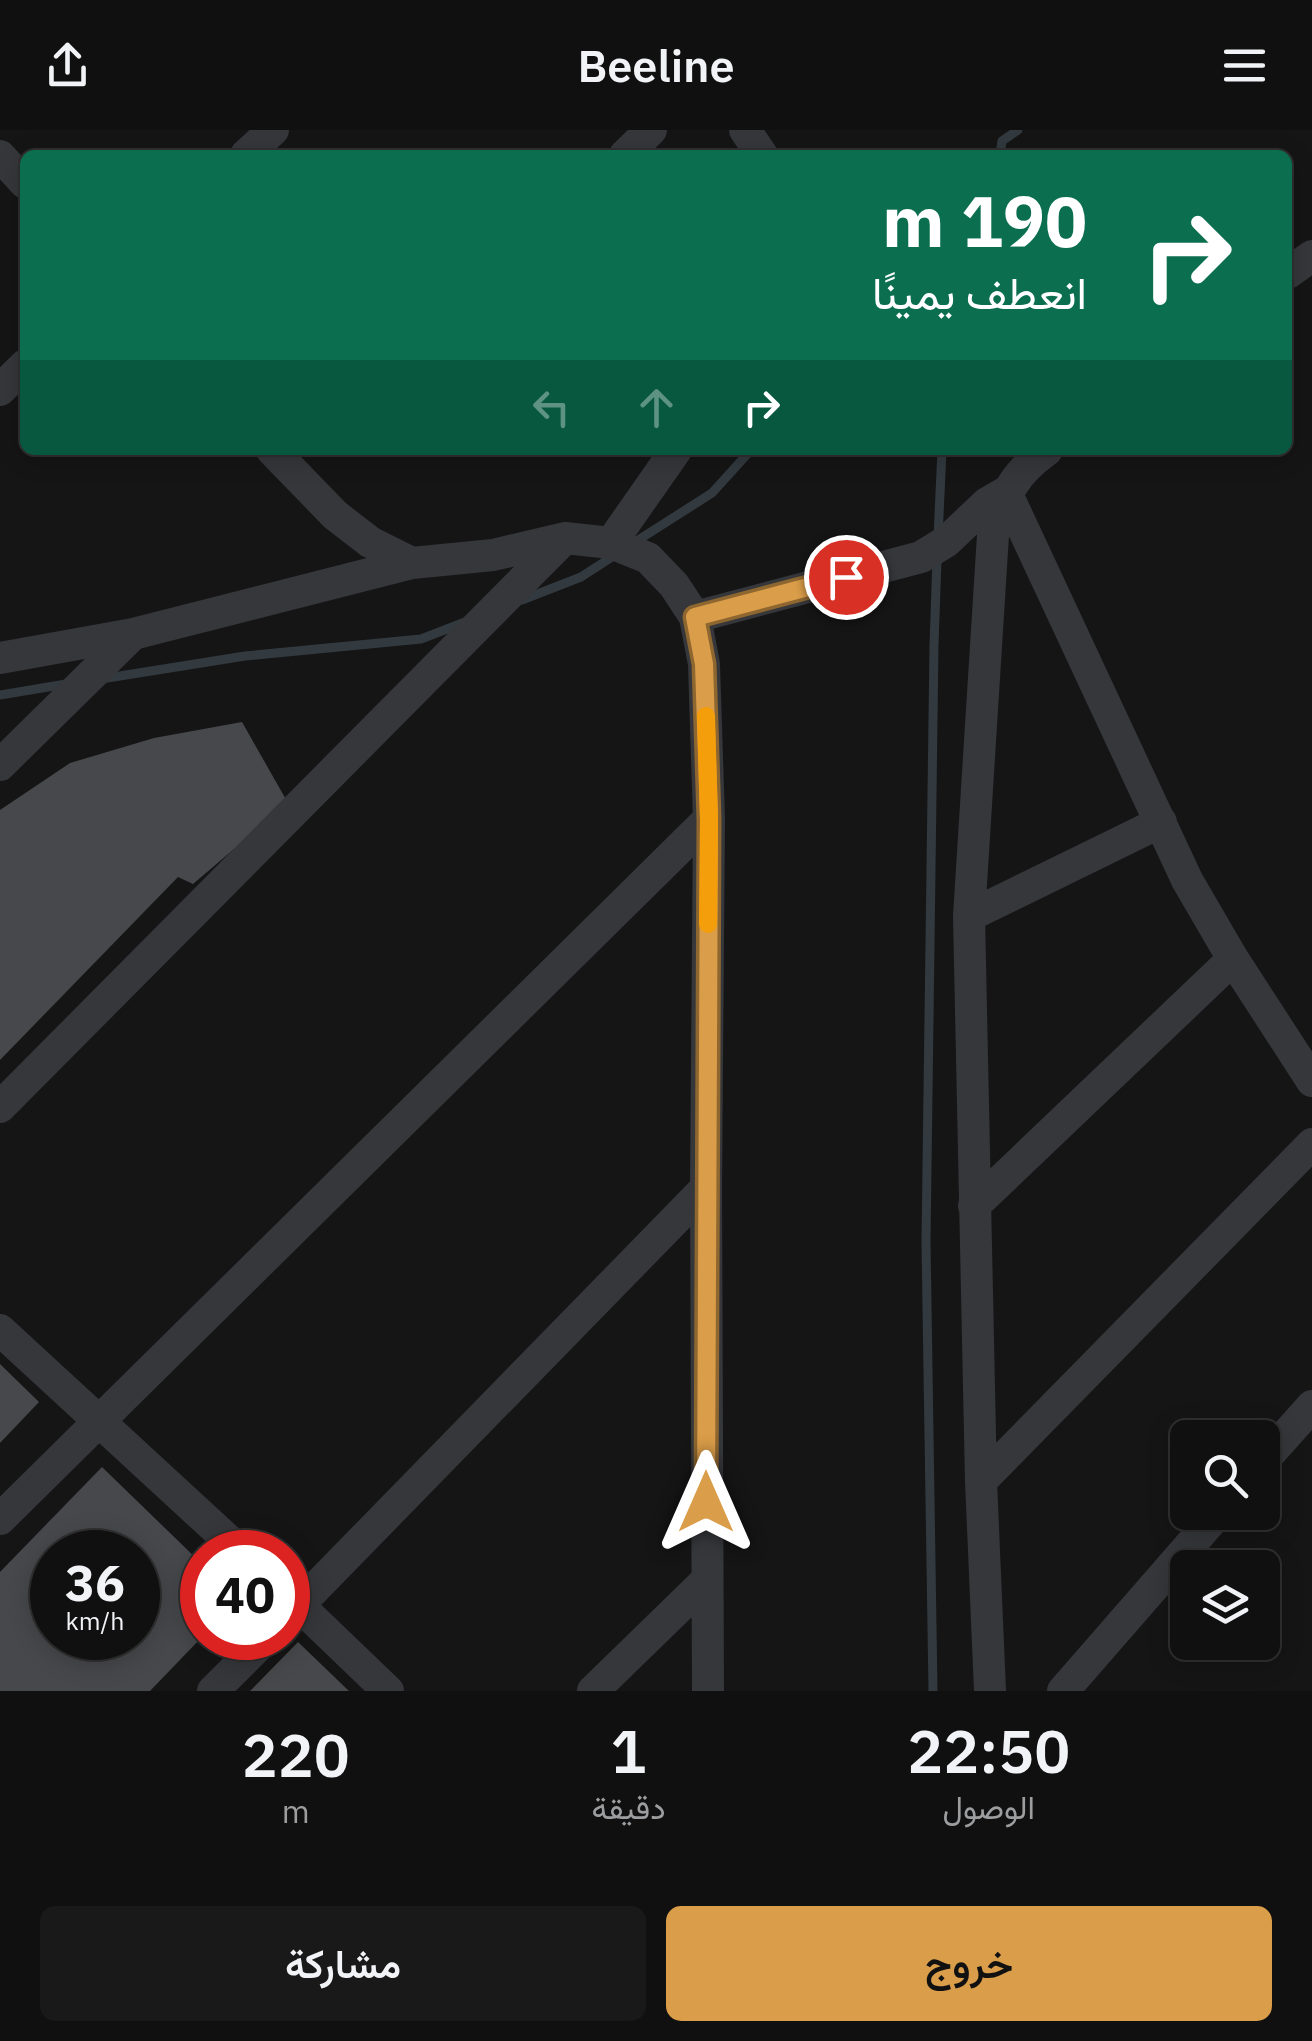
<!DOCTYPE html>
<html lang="ar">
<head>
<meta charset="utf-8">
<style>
  :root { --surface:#101010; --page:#191919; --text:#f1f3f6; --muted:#9c9d9f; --line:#303030; --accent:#da9d49 }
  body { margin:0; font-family:"IBM Plex Sans",Vazirmatn,sans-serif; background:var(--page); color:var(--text); direction:rtl; height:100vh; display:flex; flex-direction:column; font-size:38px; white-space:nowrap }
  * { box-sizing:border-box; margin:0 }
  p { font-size:32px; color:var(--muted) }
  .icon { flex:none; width:55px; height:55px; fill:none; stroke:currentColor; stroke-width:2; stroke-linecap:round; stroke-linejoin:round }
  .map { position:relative; height:1561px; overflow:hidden; direction:ltr }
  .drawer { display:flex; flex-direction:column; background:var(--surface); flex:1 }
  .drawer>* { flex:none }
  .guide { position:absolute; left:20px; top:20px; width:1272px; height:305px; border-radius:15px; box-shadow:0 5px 25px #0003,0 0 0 2px var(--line); direction:rtl; background:#0b6e4f; color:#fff; overflow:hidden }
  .fabs { position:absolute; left:1170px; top:1290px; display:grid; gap:20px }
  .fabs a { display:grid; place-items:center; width:110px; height:110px; border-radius:15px; background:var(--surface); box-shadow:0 5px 25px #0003,0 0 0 2px var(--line); font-size:50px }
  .speed { position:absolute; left:30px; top:1400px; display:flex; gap:20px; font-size:50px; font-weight:700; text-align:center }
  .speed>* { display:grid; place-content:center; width:130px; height:130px; border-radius:50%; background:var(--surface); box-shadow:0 5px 25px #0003,0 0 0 2px var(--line); line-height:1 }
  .speed small { font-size:25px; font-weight:400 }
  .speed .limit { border:15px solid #d22; background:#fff; color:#111 }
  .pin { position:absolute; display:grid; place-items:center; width:85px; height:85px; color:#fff; margin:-42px; border:5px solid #fff; border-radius:50%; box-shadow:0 2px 10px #0007 }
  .me { position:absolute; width:110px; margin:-55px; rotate:0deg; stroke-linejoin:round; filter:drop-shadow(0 0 8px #0008) }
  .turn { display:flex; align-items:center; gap:35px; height:210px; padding:0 40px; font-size:45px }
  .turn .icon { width:130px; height:130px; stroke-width:2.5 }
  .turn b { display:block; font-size:70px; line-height:85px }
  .lanes { display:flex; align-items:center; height:95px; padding:0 40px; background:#0003; justify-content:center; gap:50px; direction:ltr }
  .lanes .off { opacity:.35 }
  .eta { display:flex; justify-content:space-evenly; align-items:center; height:170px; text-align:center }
  .eta b { font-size:60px; font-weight:600; line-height:70px }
  .action { display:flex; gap:20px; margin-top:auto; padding:20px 40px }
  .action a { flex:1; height:115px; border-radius:15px; background:var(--accent); color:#111; font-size:40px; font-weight:600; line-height:115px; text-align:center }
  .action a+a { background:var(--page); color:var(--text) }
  header { display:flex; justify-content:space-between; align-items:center; height:130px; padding:0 40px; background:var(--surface); font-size:45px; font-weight:600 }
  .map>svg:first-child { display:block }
</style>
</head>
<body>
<header><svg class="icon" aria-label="menu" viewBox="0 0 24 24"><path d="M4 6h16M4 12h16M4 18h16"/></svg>Beeline<svg class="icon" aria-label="share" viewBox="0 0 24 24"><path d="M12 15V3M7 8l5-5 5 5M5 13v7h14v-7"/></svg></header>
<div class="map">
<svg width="1312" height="1561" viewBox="0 0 1312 1561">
  <rect width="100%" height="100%" fill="#151516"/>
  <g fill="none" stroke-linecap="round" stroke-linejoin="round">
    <path stroke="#323a3f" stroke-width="9" d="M1000,25l2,-14 16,-11
      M938,408l4,-88
      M632,414l80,-51 39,-43
      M522,470l59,-23 34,-22
      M101,549l144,-23 176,-17 44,-17
      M0,565l66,-11
      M933,1561l-7,-449 8,-597 3,-86"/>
  </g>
  <path fill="#47484b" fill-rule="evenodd" d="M242,592l46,81 -95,81 -15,-7 -178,183v-250l70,-47 84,-25z
    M0,1234l39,38 -39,41z
    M102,1337l100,97v73l-52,54h-150v-119zM52,1422h86v86h-86z
    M298,1512l51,49h-99z"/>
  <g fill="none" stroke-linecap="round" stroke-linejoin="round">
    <path stroke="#36373b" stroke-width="32" d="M745,0l17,25
      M246,25l27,-25
      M625,25l26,-25
      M0,26l25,27
      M1288,143l24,-17
      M0,260l25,-25
      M272,320l63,65 35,27 42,21 81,-8 72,-17 46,5 37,15 26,27 21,32 9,47 5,155 -3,369 2,503
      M611,413l65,-93
      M695,487l226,-60 26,-16 40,-38 19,-11 181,388 46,79 79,122
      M0,528l133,-24 279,-71
      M0,635l133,-131
      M969,786l192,-94
      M0,977l564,-568
      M974,1076l259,-247
      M0,1200l241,222
      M1262,1332l50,-56
      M981,1351l331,-337
      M0,1389l709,-700
      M288,1465l100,96
      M288,1486l418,-428
      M213,1561l53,-53
      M593,1561l113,-110
      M990,1561l-9,-210 -12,-565 24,-381c13,-41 18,-59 54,-85
      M1063,1561l156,-179"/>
  </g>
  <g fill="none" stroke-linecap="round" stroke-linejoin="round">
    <defs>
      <path id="route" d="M706,1372l3,-683 -5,-155 -9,-47 151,-40"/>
    </defs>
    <use href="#route" stroke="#8e662f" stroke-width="25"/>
    <use href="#route" stroke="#da9d49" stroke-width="18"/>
    <path stroke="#f59e0b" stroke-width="18" d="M706,586l3,103 -1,105"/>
  </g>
</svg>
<div class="fabs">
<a><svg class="icon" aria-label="search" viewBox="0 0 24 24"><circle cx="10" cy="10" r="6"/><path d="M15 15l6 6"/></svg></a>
<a><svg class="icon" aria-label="layers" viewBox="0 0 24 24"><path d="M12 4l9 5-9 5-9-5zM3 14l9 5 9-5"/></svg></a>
</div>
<div class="speed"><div>36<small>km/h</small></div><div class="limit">40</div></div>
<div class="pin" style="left:846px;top:447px;background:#d93025"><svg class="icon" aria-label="arrive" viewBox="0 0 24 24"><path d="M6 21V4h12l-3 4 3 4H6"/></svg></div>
<svg class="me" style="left:706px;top:1372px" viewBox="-20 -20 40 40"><path d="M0-17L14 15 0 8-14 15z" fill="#da9d49" stroke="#fff" stroke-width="4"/></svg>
<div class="guide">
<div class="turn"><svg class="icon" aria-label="right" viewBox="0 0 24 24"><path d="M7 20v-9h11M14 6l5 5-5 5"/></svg><div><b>190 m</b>انعطف يمينًا</div></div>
<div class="lanes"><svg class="icon off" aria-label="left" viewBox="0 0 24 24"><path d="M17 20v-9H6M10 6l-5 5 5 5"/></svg><svg class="icon off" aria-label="ahead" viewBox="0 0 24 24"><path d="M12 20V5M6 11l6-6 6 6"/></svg><svg class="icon" aria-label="right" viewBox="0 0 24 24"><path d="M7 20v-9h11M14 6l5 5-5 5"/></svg></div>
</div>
</div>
<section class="drawer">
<div class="eta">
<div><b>22:50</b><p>الوصول</p></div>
<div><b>1</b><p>دقيقة</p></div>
<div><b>220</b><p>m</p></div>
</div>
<div class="action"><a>خروج</a><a>مشاركة</a></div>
</section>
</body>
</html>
